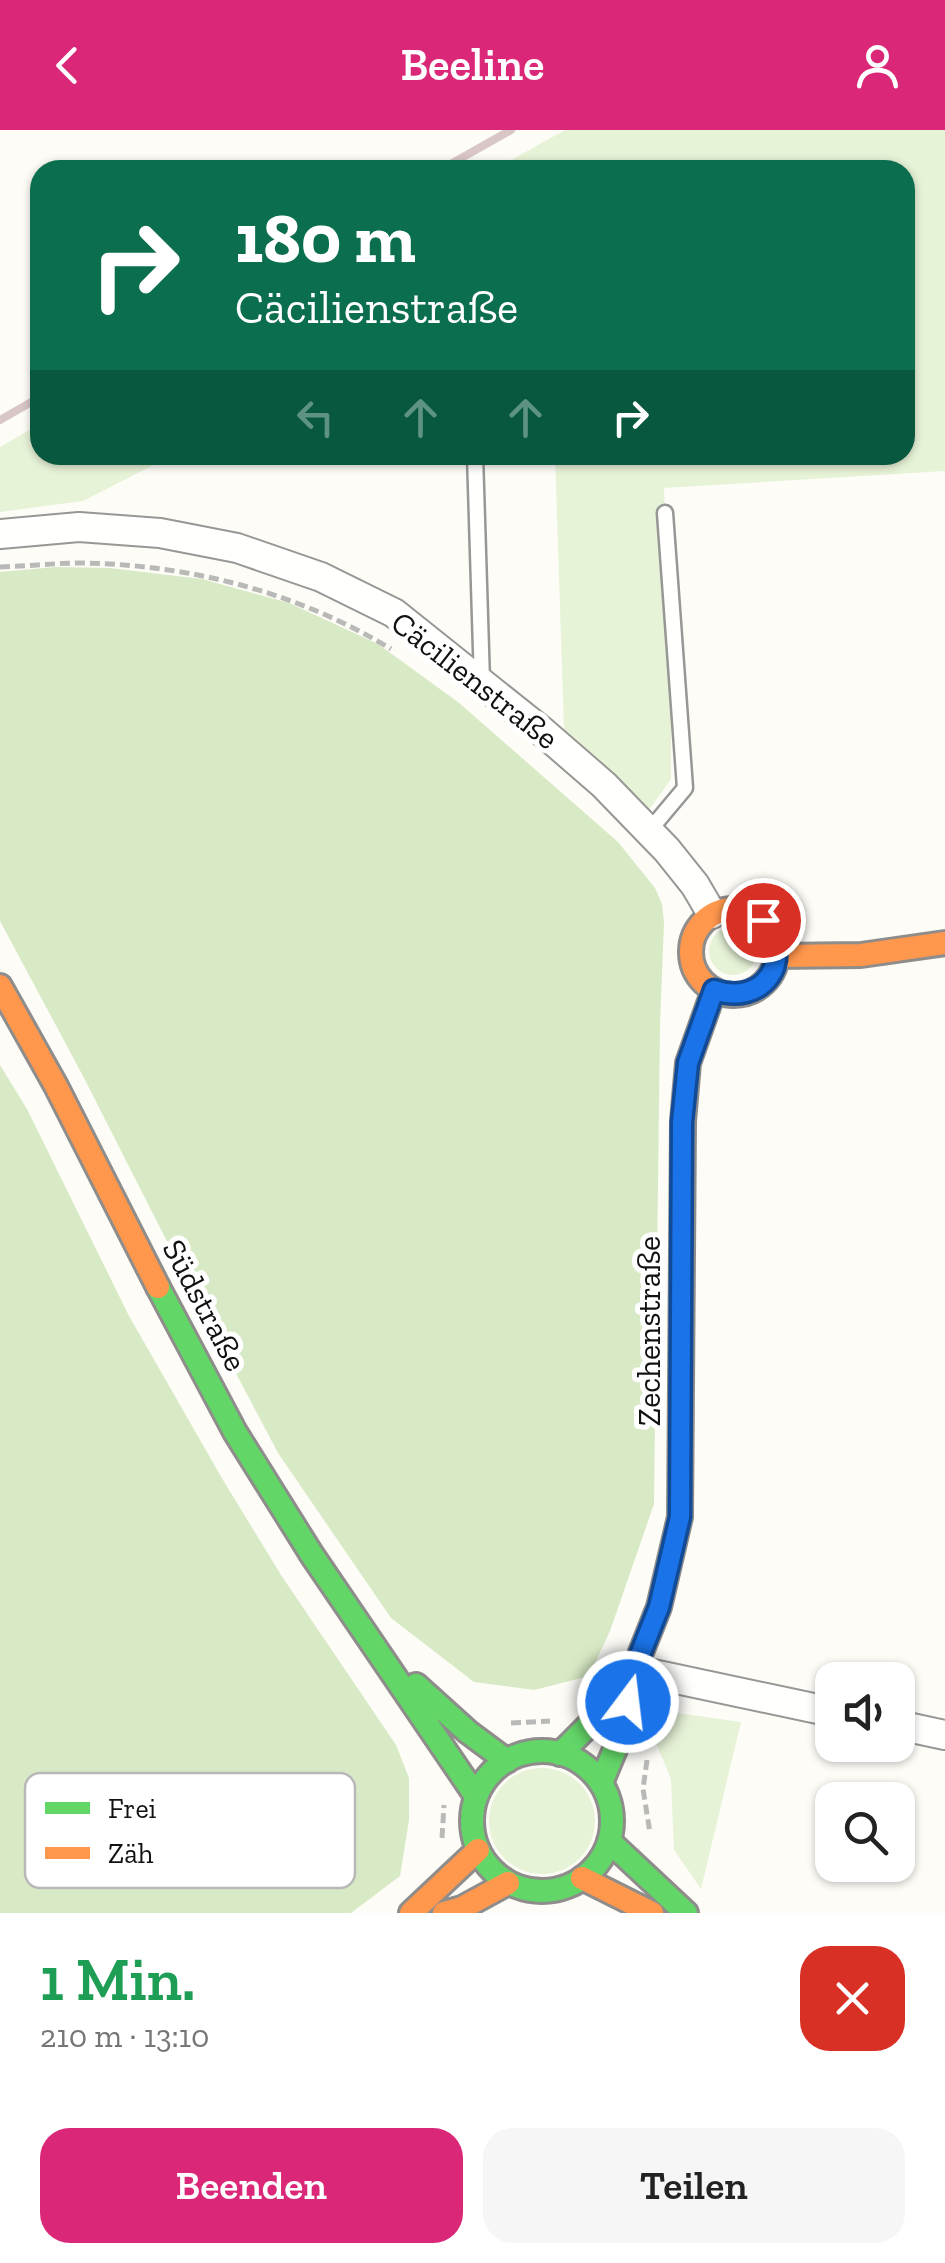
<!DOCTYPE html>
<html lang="de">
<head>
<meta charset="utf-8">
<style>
  :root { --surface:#fff; --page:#f6f6f6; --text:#222; --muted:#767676; --accent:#db2777 }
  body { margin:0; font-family:"Zilla Slab",serif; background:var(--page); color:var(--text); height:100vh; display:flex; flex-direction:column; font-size:38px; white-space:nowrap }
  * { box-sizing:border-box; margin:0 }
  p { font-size:32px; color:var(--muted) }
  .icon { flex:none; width:55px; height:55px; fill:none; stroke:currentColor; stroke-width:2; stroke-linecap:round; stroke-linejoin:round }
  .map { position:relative; height:1783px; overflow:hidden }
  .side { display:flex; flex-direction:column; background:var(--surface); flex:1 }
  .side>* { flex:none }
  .banner { position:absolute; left:30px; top:30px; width:885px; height:305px; border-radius:30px; box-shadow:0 2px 8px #0004; background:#0b6e4f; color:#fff; overflow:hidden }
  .controls { position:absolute; left:815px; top:1532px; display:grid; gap:20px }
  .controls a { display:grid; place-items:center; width:100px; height:100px; border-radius:20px; background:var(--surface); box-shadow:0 2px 8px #0004; font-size:50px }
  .pin { position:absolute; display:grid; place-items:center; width:85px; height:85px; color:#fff; margin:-42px; border:5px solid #fff; border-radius:50%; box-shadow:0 2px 10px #0007 }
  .me { position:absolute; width:110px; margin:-55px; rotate:15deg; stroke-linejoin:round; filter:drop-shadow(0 0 8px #0008) }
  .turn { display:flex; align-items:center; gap:35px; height:210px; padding:0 40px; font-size:45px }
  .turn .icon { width:130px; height:130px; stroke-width:2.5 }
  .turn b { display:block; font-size:70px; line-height:85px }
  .lanes { display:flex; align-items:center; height:95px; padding:0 40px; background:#0003; justify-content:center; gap:50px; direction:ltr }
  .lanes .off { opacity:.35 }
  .round { display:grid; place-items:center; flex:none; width:105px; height:105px; border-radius:30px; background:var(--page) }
  .summary { display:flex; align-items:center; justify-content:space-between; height:170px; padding:0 40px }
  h1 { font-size:60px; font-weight:600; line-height:75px; color:#1e9e55 }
  .button { display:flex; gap:20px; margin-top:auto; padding:20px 40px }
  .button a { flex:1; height:115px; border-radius:30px; background:var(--accent); color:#fff; font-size:40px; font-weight:600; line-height:115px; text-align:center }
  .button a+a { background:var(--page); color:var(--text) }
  header { display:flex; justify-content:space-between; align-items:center; height:130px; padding:0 40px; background:var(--accent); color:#fff; font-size:45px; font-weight:600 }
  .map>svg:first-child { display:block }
</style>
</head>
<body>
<header><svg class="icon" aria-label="back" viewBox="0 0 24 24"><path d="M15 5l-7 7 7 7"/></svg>Beeline<svg class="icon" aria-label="person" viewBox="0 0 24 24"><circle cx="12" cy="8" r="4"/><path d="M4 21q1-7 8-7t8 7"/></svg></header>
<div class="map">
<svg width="945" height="1783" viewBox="0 0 945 1783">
  <rect width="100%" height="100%" fill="#fdfcf7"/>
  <path fill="#e7f3d7" d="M565,0h380v341l-281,17 7,198v93l-22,31 -85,-81 -9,-274h350v-285h-412z
    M40,294v31h133l-90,46 -83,11v-65z
    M709 821a24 24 0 1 1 48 0a24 24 0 1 1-48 0Z
    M678,1583l63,9 -40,167 -27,-39 -3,-71 -18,-43 -2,-13 10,-8z
    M489 1691a53 53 0 1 1 106 0a53 53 0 1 1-106 0Z"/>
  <path fill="#d8eac5" d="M55,437l55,1 92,11 87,24 89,41 80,58 160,140 37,46 7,16 2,19 -4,102 -6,479 -44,127 -21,45 -55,14 -60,-8 -83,-64 -113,-165 -98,-186 -97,-191 -83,-155v-349z
    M0,935l27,44 102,207 94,164 58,95 115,170 13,33v42l-9,56 -49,37h-351z"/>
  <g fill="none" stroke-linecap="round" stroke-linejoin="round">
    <defs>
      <path id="lane" d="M475,325l7,227
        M649,701l36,-43 -20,-275"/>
      <path id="street" d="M0,404l79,-7 81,6 77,15 84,29 73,36 149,119 61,53 63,65 28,35 17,29
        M634,1540l198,42
        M898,1595l47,10"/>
      <path id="fast" d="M158,1157l77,145 77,123 164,241
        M416,1555l52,47 39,29
        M472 1691a70 70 0 1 1 140 0a70 70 0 1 1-140 0Z
        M560,1624l34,-34 35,-44
        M601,1653l20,-48 13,-65 25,-63 21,-90 3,-396 5,-58 26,-73
        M609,1711l77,72"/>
      <path id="slow" d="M691 822a43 43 0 1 1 86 0a43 43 0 1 1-86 0Z
        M777,826l84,-1 84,-12
        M0,856l56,100 102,201
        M582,1748l70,35
        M411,1783l67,-63
        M444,1783l18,-5 46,-25"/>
    </defs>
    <use href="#lane" stroke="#979795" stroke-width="19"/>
    <use href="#street" stroke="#979795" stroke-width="32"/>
    <use href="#fast" stroke="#8e8d8b" stroke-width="28"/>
    <use href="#slow" stroke="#8e8d8b" stroke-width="28"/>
    <path stroke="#b9b9b8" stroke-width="5" stroke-dasharray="10 5" stroke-linecap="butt" d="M0,437c28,-1 56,-4 84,-4 108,2 215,30 307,86
      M511,1593l39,-2
      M647,1630l-4,29 7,44
      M442,1708l2,-33"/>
    <use href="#lane" stroke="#fffffe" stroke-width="14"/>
    <use href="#street" stroke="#fffffe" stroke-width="28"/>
    <use href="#fast" stroke="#63d668" stroke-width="22"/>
    <use href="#slow" stroke="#ff974d" stroke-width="22"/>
    <path stroke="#d9c6c7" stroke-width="8" d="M440,40l71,-40
      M0,290l40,-23"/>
  </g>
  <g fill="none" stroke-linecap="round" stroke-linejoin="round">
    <defs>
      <path id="route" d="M628,1572l6,-32 25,-63 21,-90 2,-395 6,-59 26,-73c49,17 82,-30 49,-70"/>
    </defs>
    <use href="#route" stroke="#114b97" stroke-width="25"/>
    <use href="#route" stroke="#1a73e8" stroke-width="18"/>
  </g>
  <g text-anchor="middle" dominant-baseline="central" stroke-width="10" stroke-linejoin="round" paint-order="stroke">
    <g font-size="32" fill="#111" stroke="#fff">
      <text transform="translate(475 550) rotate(38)">Cäcilienstraße</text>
      <text transform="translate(205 1175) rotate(62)">Südstraße</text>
      <text transform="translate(649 1201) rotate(-90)">Zechenstraße</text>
    </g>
  </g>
  <rect x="25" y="1643" width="330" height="115" rx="15" fill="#fff" stroke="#b8b8b8" stroke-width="2.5"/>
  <rect x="45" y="1672" width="45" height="12" fill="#63d668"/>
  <rect x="45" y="1717" width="45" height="12" fill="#ff974d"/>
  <g font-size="28" fill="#111">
    <text x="108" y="1688">Frei</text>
    <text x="108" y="1733">Zäh</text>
  </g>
</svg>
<div class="controls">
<a><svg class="icon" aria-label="sound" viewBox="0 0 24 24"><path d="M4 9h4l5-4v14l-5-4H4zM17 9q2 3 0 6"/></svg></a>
<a><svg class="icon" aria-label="search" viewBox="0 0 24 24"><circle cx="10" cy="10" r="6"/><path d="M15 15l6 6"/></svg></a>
</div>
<div class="pin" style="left:763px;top:790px;background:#d93025"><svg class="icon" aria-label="arrive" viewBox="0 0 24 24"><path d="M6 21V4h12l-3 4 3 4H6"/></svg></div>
<svg class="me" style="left:628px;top:1572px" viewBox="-20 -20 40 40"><circle r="17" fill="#1a73e8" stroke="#fff" stroke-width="3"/><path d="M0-11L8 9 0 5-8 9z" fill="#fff"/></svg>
<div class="banner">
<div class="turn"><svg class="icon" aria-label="right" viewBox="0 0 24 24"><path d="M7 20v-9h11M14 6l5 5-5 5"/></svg><div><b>180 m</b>Cäcilienstraße</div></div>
<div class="lanes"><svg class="icon off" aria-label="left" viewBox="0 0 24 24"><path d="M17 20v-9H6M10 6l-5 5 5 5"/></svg><svg class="icon off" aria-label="ahead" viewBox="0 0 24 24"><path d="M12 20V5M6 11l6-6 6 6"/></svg><svg class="icon off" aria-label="ahead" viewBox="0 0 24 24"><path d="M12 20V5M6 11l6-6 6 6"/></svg><svg class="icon" aria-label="right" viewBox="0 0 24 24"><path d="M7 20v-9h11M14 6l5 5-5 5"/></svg></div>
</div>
</div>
<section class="side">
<div class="summary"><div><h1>1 Min.</h1><p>210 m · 13:10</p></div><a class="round" style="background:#d93025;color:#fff"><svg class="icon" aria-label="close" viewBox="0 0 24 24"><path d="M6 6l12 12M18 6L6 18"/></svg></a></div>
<div class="button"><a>Beenden</a><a>Teilen</a></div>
</section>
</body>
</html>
